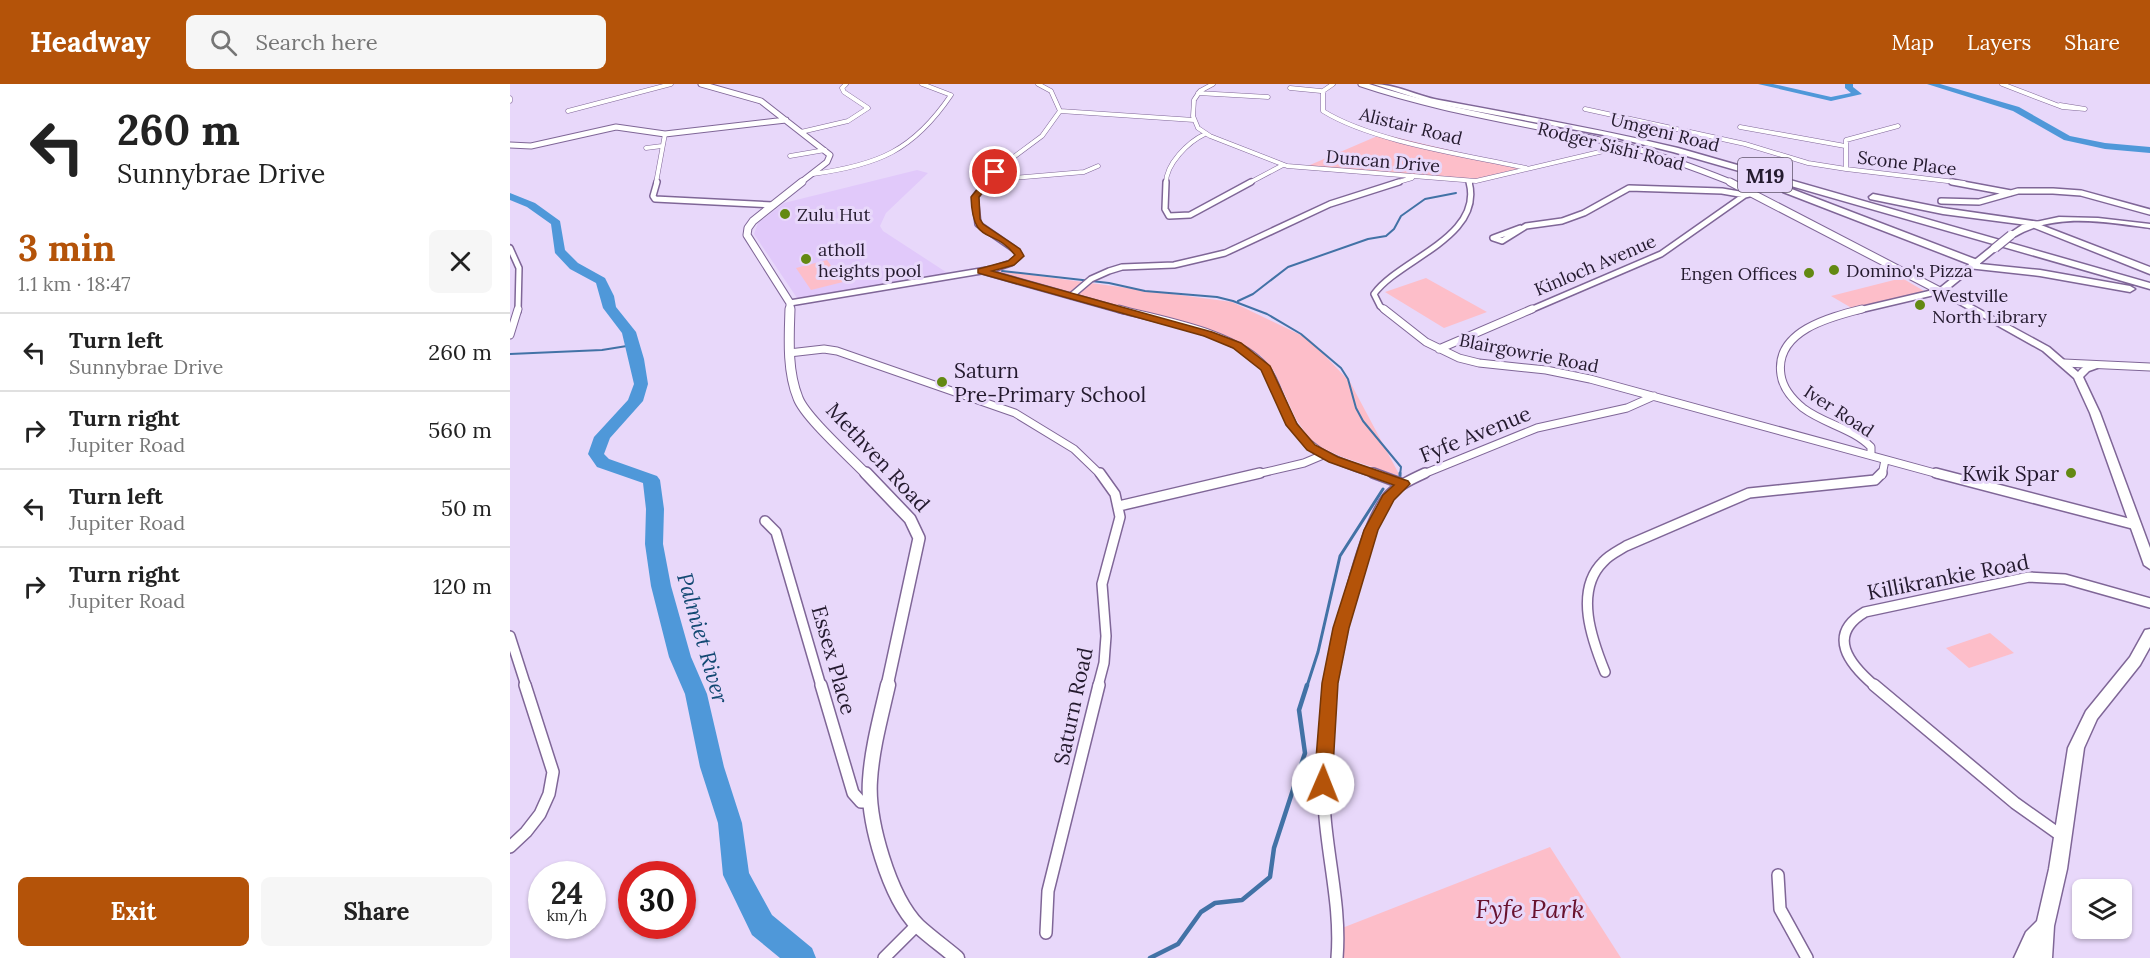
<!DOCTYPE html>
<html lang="en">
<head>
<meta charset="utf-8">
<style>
  :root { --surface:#fff; --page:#f6f6f6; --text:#222; --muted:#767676; --line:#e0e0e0; --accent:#b45309 }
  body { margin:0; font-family:Lora,serif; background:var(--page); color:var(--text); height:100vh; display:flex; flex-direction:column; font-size:22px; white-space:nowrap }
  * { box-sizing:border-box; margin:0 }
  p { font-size:20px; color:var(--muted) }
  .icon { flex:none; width:33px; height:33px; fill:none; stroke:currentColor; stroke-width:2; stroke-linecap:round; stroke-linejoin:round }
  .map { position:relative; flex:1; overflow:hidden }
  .side { display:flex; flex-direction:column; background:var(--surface); width:510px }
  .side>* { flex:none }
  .banner { background:#fff; color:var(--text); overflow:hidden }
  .fabs { position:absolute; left:1562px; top:795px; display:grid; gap:12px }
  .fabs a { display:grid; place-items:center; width:60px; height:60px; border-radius:9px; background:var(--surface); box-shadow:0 2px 4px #0004; font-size:30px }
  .speed { position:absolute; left:18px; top:777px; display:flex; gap:12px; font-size:30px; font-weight:700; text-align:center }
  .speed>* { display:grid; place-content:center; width:78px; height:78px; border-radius:50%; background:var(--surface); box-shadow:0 2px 4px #0004; line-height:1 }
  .speed small { font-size:15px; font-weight:400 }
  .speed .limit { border:9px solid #d22; background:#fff; color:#111 }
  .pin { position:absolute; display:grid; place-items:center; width:51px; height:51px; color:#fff; margin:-26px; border:3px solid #fff; border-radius:50%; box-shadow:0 2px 6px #0007 }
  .me { position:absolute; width:66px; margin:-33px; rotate:1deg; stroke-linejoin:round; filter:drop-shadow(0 0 4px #0008) }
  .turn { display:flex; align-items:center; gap:21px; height:126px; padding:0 18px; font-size:27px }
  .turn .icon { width:78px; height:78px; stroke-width:2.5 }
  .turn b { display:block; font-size:42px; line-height:51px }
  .round { display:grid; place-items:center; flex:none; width:63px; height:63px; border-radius:9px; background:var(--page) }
  .headline { display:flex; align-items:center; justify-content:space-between; height:102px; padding:0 18px }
  h1 { font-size:36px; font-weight:700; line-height:45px; color:var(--accent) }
  .primary-button { display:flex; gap:12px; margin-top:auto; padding:12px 18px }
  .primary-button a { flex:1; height:69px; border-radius:9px; background:var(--accent); color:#fff; font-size:24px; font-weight:700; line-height:69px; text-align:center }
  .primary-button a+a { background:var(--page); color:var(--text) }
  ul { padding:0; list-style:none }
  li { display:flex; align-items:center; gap:18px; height:78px; padding:0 18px; border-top:2px solid var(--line) }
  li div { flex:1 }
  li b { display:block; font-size:22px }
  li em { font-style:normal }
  header { display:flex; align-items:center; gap:36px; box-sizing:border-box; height:84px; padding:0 30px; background:var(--accent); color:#fff }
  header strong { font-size:28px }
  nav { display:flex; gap:33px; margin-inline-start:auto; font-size:21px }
  .search { width:420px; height:54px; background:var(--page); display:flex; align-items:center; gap:15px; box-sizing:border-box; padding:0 21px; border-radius:9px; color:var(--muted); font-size:22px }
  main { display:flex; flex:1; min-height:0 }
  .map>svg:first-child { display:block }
</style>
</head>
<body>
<header>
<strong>Headway</strong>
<div class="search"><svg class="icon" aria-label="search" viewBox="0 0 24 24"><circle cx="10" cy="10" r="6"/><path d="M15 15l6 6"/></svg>Search here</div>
<nav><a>Map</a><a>Layers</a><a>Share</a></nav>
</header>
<main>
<section class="side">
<div class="banner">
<div class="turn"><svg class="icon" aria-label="left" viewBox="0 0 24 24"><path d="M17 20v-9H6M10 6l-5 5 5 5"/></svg><div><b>260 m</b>Sunnybrae Drive</div></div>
</div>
<div class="headline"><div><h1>3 min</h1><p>1.1 km · 18:47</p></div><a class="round"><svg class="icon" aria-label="close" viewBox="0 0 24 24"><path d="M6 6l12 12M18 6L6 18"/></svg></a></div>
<ul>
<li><svg class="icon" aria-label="left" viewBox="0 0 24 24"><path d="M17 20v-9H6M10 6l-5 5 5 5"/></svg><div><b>Turn left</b><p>Sunnybrae Drive</p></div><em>260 m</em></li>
<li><svg class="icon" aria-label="right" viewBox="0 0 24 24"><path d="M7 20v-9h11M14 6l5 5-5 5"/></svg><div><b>Turn right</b><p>Jupiter Road</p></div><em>560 m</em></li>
<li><svg class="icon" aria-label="left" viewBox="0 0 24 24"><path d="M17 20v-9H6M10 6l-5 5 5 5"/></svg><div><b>Turn left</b><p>Jupiter Road</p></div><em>50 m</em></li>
<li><svg class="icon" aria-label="right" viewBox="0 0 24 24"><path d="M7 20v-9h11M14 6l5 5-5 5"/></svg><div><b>Turn right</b><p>Jupiter Road</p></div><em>120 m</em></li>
</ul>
<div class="primary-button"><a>Exit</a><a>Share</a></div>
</section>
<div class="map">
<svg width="1640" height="874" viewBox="0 0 1640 874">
  <rect width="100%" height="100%" fill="#e8d8fa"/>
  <path fill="#e1c9fa" d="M407,86l11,3 -42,40 -6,13 3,5 66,43 -152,24 -43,-64 4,-11 26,-20z"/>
  <path fill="#fdbec9" d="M872,50l147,35 -60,12 -166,-13z
    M317,176l16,22 -32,8 -15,-22z
    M492,187l230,31 77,37 41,43 50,94 -58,-19 -29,-13 -17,-25 -22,-48 -13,-15 -29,-17 -146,-42 -15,-1 -84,-23z
    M916,194l61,34 -43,16 -59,-36z
    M1392,194l22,13 -9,6 -60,13 -24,-14z
    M1480,549l24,20 -45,15 -23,-20z
    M1040,763l71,111h-288l4,-28z"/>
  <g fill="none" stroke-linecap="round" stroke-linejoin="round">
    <path stroke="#4272a6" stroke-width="2" d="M492,187l107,12 36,8 72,6 16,4 34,13 34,20 40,34 7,11 8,29 7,13 38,46 -1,8
      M728,217l15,-7 35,-27 80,-28 18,-3 8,-7 7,-13 24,-17 31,-6
      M0,270l92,-4 31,-5"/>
    <path stroke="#4272a6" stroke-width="3" d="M890,392v-3
      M797,602l11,-34 22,-96 43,-67"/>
    <path stroke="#4272a6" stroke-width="4.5" d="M640,874l28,-14 23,-32 14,-9 27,-3 28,-23 4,-29 31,-95 -6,-43 8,-25"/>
    <path fill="#4f98d9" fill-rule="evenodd" d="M1248,0h15l58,13 20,-4 -6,-5v-4h8v3l9,7 -31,7z
      M1417,0h13l79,23 51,29 35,7 45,4v6l-45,-4 -41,-9 -51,-29z
      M0,109l25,10 25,18 5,29 13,13 27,15 9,18 2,11 20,25 8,27 4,25 -5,17 -33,37 -6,16 5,5 48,17 3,4 4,29 -1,35 8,42 20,71 16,37 17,73 18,56 7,50 23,42 40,33 4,10h-36l-28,-23 -29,-60 -5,-52 -18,-56 -15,-73 -16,-37 -18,-71 -6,-42 1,-35 -3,-26 -46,-16 -9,-13 6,-17 34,-37 6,-16 -12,-51 -19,-25 -7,-25 -26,-14 -15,-16 -4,-29 -24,-17 -17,-7z"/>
    <defs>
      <path id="minor-far4" d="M703,0l-13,7 -6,9 -1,16 5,12 12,8 77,30 189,15 149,-35
        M823,0l-10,7v20c50,31 144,44 203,57
        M1492,0l60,23 23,2 -25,-4
        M780,4l31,3
        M688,9l70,4
        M0,14v3
        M1075,25l160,35 63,19 38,6
        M58,27l103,-27
        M550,27l134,9
        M1388,42l-52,14v29l118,14
        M1230,43l105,19
        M291,48l47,-11 20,-13 -24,-16 -2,-4 4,-4
        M136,64l16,-2
        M280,72l35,-6
        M303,90c65,-9 100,-23 138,-79l-29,-11
        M478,96l96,-8 14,-6
        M959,97l1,2
        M146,99l9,-49
        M476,99l13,-15 43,-32 18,-25 -9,-20 -13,-7
        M656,99c0,-19 22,-41 39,-49
        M739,99l34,-18
        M885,99l17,-5"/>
      <path id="minor-far3" d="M147,98l-4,14 2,3 118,6
        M656,98l-1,27 4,7 21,-1 61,-33
        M1442,98l59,11
        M1431,117l38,1 39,-11h35l28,2 69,19
        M1010,144l-27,10 9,3 24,-15 36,-5 22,-8 45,-25 93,3 23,4
        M0,164l9,20 -1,43
        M472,187l142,40
        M561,212l20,-17 18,-8 13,-4 52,-2 51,-12 105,-49 69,-22
        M280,219l203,-34 18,-6 8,-7 -2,-5 -39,-27 -3,-27 12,-15
        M876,227l-6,-5 -6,-12c25,-35 110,-57 95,-112
        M1018,227l133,-57 84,-59 8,-2
        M1345,227l85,-20"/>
      <path id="minor-far2" d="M609,225c43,12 117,23 147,59 9,11 14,31 21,45 18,41 51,48 90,62
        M874,225l42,33 33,16 20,5 67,7 44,9 352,96
        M1352,225c-32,8 -88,22 -81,66 2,14 11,24 22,33 21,16 49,20 68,39v8
        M0,251l8,-26
        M929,265l93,-40
        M279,269l35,-4 13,2 178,62 59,36 27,26
        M1554,279l86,4
        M743,391l51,-12 19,-8
        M911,391l116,-47 90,-20 27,-12
        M1372,391l3,-15"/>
      <path id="minor-far1" d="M863,389l30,11
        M1426,389l200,52
        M609,422l141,-33
        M255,437l11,11 45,154
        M0,552l16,50
        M1095,588c-13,-32 -31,-81 -2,-110 6,-7 15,-11 23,-16l123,-53 126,-13 7,-7
        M588,602l6,-23 2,-27 -4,-52 18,-67 -5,-23 -15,-21
        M821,602c6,-43 31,-160 58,-191 10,-10 23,-16 36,-22
        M1365,602c-26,-22 -49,-51 -10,-74l164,-35 36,2 85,24"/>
      <path id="minor" d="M311,601l32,108 8,9h10
        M821,601c-6,43 -11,88 -6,132 4,48 16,93 12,141
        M1364,601l141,118 48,34
        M0,763l16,-15 14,-18 9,-20 4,-22 -28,-87
        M1268,791l2,34 27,49
        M536,849l2,-42 51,-206
        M374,874l33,-33"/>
      <path id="tertiary-far4" d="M191,0l60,17 69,54 -3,7 -27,21
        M851,0c86,29 176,40 264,62 37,9 73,23 108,37
        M0,61l21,1 85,-19 49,7 121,-14"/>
      <path id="tertiary-far3" d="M1220,98l210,109
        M280,227v-8l-43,-68 1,-7 5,-7 49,-39"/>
      <path id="tertiary-far2" d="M280,225c-1,29 -3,62 8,89 7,19 53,60 69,77"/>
      <path id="tertiary-far1" d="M356,389l44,46 9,19 -32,148"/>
      <path id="tertiary" d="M378,601c-7,31 -16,63 -18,95 -3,40 19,117 48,146 12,11 26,21 39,32"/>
      <path id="secondary" d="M1549,133l39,1 52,6v4c-45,-6 -95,-16 -136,9l-7,-2 15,-10z
        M1482,162l7,2 -53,43 103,56 29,25c5,-6 14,-11 22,-9v4l-11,4 -6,6 17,36 50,135v21l-6,-4 -54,-152 -16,-35 -31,-27 -107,-60z
        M1640,545v18l-10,18 -43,54 -13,29 -17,121 -13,57 -2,32h-38l12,-26 11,-11 12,-52 19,-121 18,-37 44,-54 15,-27z"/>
      <path id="motorway" d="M863,0c23,0 44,12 66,16 80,15 160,29 239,48l472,135v6l-477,-137 -64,-16 -177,-33z
        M1273,104h6l191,73v3l60,6 90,16 5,3 -5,3 -90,-16 -72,-8 1,-4 -186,-72z
        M1363,110l70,14 97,14 1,3 109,42v7l-123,-49 -84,-11 -73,-15 -1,-2z"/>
    </defs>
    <use href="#minor-far4" stroke="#7f6697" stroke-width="5"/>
    <use href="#minor-far3" stroke="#7f6697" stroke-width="8"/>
    <use href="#minor-far2" stroke="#7f6697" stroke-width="9"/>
    <use href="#minor-far1" stroke="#7f6697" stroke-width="12"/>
    <use href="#minor" stroke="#7f6697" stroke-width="14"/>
    <use href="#tertiary-far4" stroke="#7f6697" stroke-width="7"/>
    <use href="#tertiary-far3" stroke="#7f6697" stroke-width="9"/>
    <use href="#tertiary-far2" stroke="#7f6697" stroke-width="11"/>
    <use href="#tertiary-far1" stroke="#7f6697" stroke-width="14"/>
    <use href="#tertiary" stroke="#7f6697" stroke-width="17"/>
    <use href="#secondary" stroke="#7f6697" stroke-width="3"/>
    <use href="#motorway" stroke="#7f6697" stroke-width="3"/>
    <use href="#minor-far4" stroke="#fff" stroke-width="4"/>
    <use href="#minor-far3" stroke="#fff" stroke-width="5"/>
    <use href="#minor-far2" stroke="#fff" stroke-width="7"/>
    <use href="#minor-far1" stroke="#fff" stroke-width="9"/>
    <use href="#minor" stroke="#fff" stroke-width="11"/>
    <use href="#tertiary-far4" stroke="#fff" stroke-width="5"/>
    <use href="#tertiary-far3" stroke="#fff" stroke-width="7"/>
    <use href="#tertiary-far2" stroke="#fff" stroke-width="9"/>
    <use href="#tertiary-far1" stroke="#fff" stroke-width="11"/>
    <use href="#tertiary" stroke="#fff" stroke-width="14"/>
    <use href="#secondary" fill="#fff" fill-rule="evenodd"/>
    <use href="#motorway" fill="#fff" fill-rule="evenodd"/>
    <defs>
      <path id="secondary-bridge" d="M1485,164l16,-13"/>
    </defs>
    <use href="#secondary-bridge" stroke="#7f6697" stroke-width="10" stroke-linecap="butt"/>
    <use href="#secondary-bridge" stroke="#fff" stroke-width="8"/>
  </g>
  <path fill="#b45309" stroke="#753606" stroke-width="1.5" d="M483,86l6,2 -20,25 1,22 3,5 37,25 4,7 -10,9 -22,6 220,61 29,11 29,23 27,58 18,21 23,12 70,24 2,3 -16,16 -16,30 -29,98 -11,55 -6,101 -3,6 -6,2 -7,-2 -2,-6 8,-101 11,-55 31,-98 19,-35 11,-10 -65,-23 -22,-12 -21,-25 -25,-55 -28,-22 -29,-12 -226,-63v-4l30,-8 7,-6c-22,-29 -42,-7 -44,-58z"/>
  <g fill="#638912" stroke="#e8d8fa" stroke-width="2">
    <circle cx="275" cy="130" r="6"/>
    <circle cx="296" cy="175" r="6"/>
    <circle cx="1324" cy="186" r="6"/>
    <circle cx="1299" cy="189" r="6"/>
    <circle cx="1410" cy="221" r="6"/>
    <circle cx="432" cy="298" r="6"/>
    <circle cx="1561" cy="389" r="6"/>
  </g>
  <g text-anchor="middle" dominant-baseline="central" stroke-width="6" stroke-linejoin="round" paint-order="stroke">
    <g font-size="18" fill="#241a2e" stroke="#e8d8fa">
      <text transform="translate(901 42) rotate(14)">Alistair Road</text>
      <text transform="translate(1155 48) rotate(14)">Umgeni Road</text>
      <text transform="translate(1101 62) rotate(14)">Rodger Sishi Road</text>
      <text transform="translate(873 77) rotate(5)">Duncan Drive</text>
      <text transform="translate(1397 79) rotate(7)">Scone Place</text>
      <text transform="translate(1085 181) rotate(-23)">Kinloch Avenue</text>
      <text transform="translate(1019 269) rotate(11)">Blairgowrie Road</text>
      <text transform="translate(1329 327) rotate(33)">Iver Road</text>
    </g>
    <g font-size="18" fill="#241a2e" stroke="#e8d8fa" text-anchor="start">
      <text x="287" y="130">Zulu Hut</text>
      <text x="308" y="165">atholl<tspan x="308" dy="21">heights pool</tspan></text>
      <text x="1336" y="186">Domino's Pizza</text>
      <text x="1287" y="189" text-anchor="end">Engen Offices</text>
      <text x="1422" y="211">Westville<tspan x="1422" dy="21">North Library</tspan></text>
    </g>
    <rect fill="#e8d8fa" stroke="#5f536b" stroke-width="1.5" x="1228" y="74" width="54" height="34" rx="4.5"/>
    <g font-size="20" font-weight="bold" fill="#241a2e">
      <text x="1255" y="91">M19</text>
    </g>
    <g font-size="21" fill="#241a2e" stroke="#e8d8fa" text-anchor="start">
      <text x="444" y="286">Saturn<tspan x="444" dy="24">Pre-Primary School</tspan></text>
      <text x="1549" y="389" text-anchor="end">Kwik Spar</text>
    </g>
    <g font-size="21" fill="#241a2e" stroke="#e8d8fa">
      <text transform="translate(965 350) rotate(-22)">Fyfe Avenue</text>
      <text transform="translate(368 373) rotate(47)">Methven Road</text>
      <text transform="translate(1438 493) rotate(-11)">Killikrankie Road</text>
      <text transform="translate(324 576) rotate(74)">Essex Place</text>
      <text transform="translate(563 622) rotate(-78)">Saturn Road</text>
    </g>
    <g font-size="22" font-style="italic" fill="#134973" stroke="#e8d8fa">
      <text transform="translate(193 554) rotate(74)">Palmiet River</text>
    </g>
    <g font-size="26" font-style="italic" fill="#69122e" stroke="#e8d8fa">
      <text x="1020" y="824">Fyfe Park</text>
    </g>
  </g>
</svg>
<div class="fabs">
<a><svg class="icon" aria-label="layers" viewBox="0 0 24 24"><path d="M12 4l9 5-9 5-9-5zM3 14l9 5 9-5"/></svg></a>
</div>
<div class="speed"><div>24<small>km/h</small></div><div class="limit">30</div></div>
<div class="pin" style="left:485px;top:88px;background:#d93025"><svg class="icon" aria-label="arrive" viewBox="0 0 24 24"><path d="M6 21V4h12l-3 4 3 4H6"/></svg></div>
<svg class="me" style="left:813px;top:700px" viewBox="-20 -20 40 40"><circle r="19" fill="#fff"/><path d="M0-13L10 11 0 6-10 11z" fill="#b45309"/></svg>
</div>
</main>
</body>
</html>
